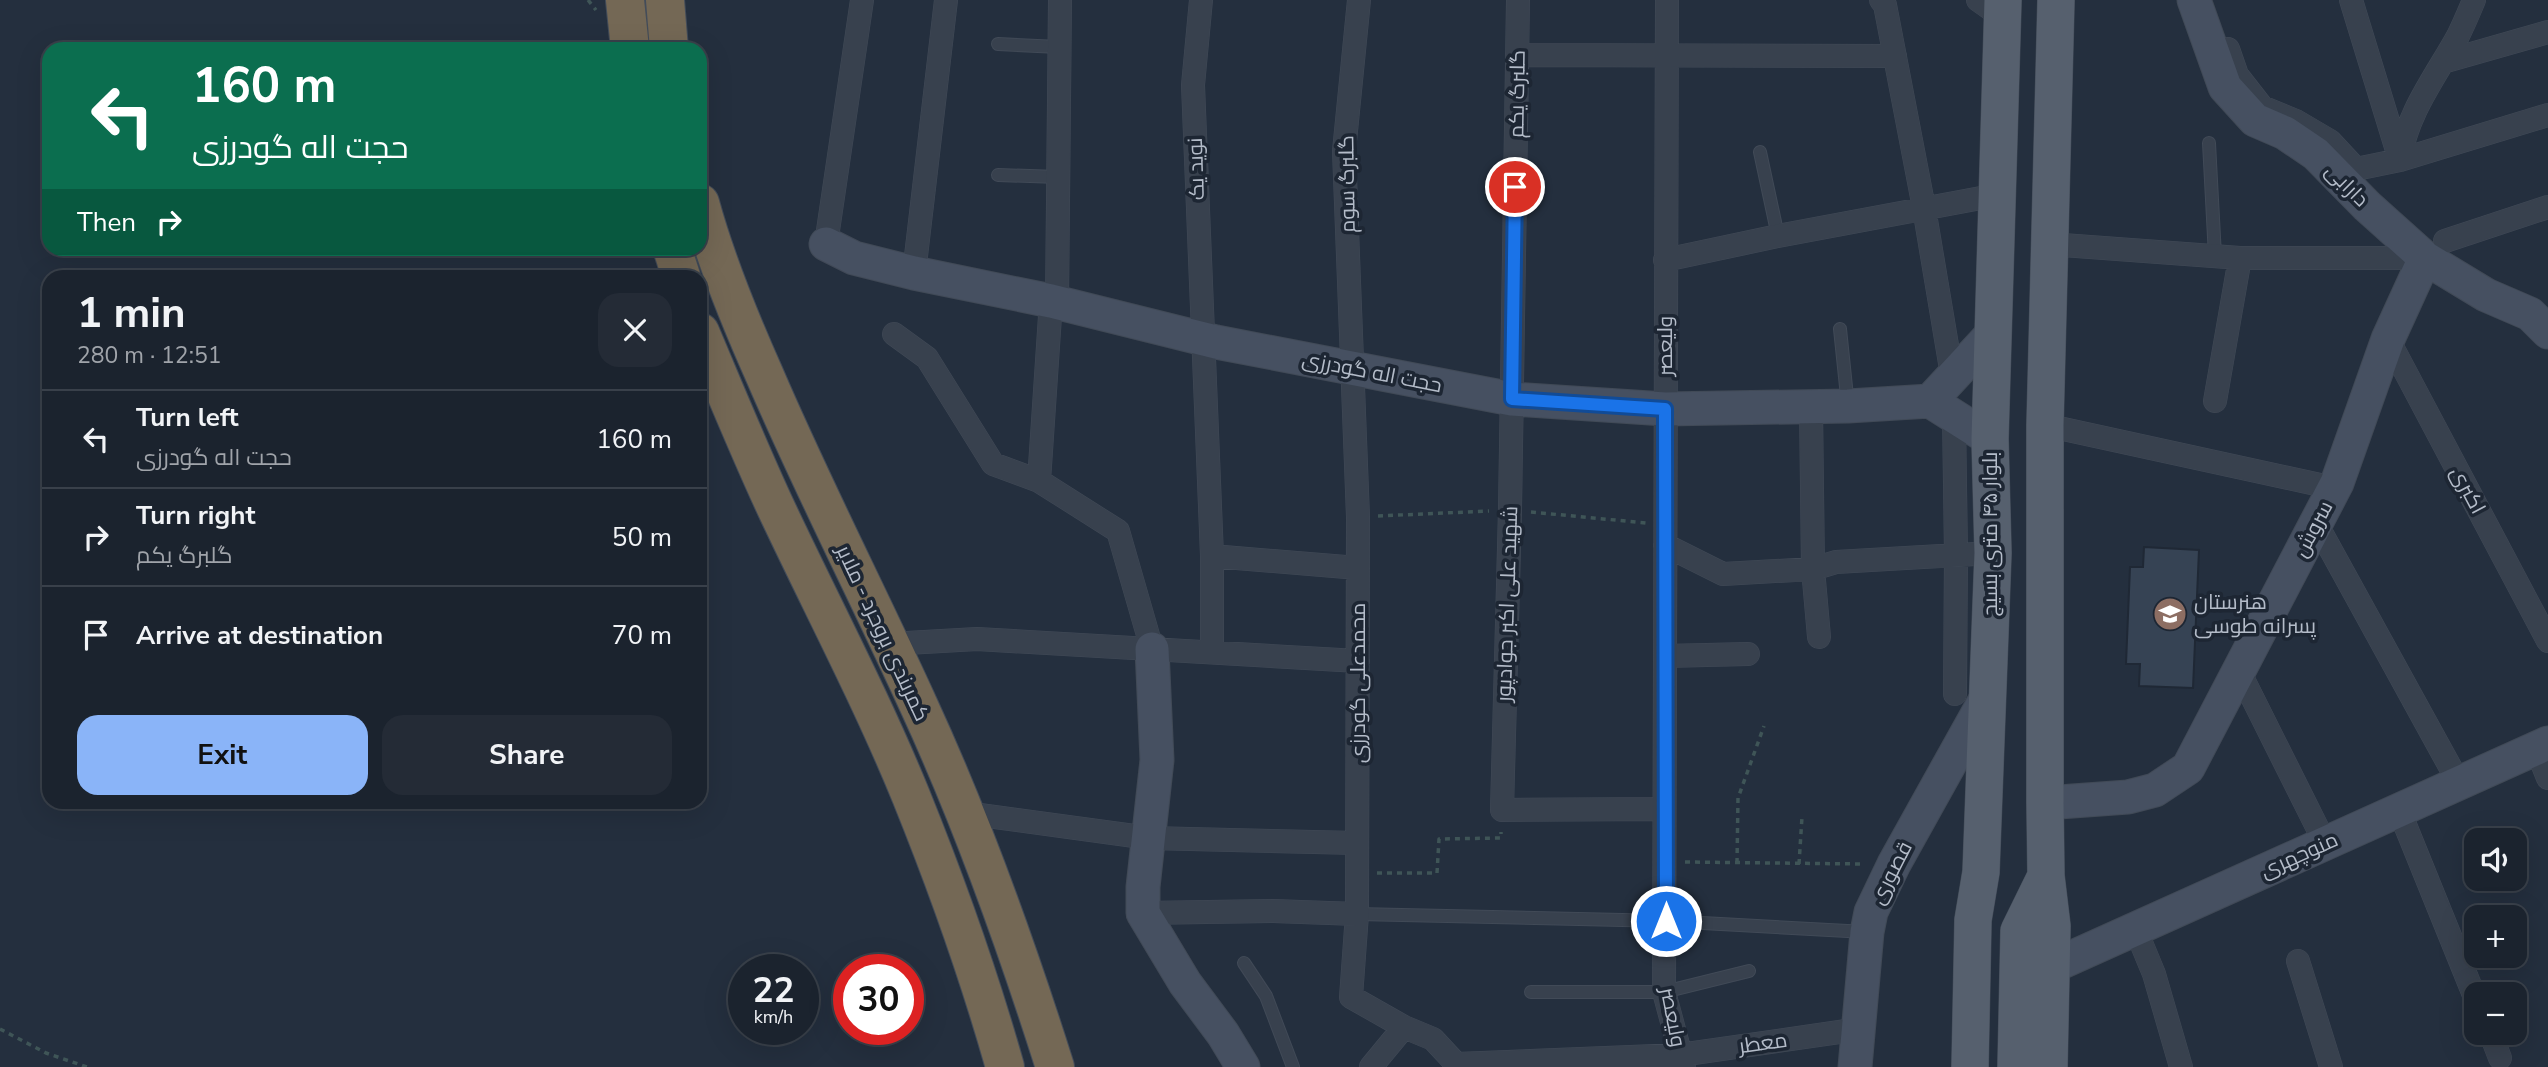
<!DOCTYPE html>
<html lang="en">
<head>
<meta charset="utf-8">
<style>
  :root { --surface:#1b232e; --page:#242b36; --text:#f1f3f6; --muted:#a0a4aa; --line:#39404a; --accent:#8ab4f8 }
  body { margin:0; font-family:"Nunito Sans",Cairo,sans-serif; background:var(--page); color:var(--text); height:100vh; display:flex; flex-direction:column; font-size:26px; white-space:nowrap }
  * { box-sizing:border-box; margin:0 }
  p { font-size:23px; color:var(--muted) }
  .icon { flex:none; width:38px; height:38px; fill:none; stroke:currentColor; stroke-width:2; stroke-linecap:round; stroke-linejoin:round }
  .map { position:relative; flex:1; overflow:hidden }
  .details { position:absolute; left:42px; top:270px; width:665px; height:539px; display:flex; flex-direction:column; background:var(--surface); border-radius:21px; box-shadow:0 7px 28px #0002,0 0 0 2px var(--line) }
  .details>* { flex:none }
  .guide { position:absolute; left:42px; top:42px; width:665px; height:214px; border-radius:21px; box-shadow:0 7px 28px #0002,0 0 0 2px var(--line); background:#0b6e4f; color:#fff; overflow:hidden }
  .buttons { position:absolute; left:2464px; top:828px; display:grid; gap:14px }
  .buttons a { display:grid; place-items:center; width:63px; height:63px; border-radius:14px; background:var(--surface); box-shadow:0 7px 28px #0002,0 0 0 2px var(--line); font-size:35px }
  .speed { position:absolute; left:728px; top:954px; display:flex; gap:14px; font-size:35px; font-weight:700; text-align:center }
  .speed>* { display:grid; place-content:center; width:91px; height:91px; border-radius:50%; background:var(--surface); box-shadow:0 7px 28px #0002,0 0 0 2px var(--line); line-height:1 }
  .speed small { font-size:18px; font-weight:400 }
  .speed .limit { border:10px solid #d22; background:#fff; color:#111 }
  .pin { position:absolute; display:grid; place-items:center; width:60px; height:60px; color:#fff; margin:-30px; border:4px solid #fff; border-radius:50%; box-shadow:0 2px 7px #0007 }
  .me { position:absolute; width:77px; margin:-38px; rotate:0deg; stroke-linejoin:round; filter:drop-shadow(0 0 5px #0008) }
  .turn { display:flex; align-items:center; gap:24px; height:147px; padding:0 35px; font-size:32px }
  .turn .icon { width:91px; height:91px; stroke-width:2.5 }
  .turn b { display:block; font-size:49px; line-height:60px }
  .then { display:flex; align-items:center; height:66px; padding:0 35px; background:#0003; gap:14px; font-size:26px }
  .round { display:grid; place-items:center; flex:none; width:74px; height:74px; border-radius:21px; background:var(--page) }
  .overview { display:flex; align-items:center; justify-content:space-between; height:119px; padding:0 35px }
  h1 { font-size:42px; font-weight:700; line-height:52px }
  .action { display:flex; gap:14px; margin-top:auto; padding:14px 35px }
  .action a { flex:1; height:80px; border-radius:21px; background:var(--accent); color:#111; font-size:28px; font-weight:700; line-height:80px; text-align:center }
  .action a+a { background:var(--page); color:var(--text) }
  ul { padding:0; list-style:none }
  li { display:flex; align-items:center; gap:21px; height:98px; padding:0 35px; border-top:2px solid var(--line) }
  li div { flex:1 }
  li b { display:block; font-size:26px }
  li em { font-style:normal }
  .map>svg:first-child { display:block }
</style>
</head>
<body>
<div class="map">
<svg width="2548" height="1067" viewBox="0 0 2548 1067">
  <rect width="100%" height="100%" fill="#242f3e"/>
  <path fill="#364354" stroke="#1f2835" stroke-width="2" d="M2144,547l55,3 -6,138 -54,-2 1,-22h-14l4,-97h13z"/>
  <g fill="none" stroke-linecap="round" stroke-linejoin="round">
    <defs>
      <path id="lane" d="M998,44l61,3
        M2209,143l6,113
        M1760,152l18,84
        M998,175l60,2
        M1840,329l8,77
        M1357,914l309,7 200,11
        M1244,963l22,33 27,71
        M1531,992h133l85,-21"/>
      <path id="street" d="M1201,0l-8,85 19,471v96
        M1359,0l-15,151 14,366 -1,397 -6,83 53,30 29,12 26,28
        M1518,0l-8,510 -8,300 162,-1
        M1667,0l-3,992 20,75
        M1881,0l4,5 39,203 28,167
        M1978,0l24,17
        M2351,0l48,157
        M2228,49l9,26 25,32 34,14 34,20 26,28 44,-9 148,-45
        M1517,55l378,1
        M2443,62l105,-30
        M2400,160c6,-46 36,-84 58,-124 6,-12 11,-24 16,-36
        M2445,241l103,-34
        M826,244l36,-244
        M2049,244l191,14h185
        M1665,260l113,-24 219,-41
        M914,273l32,-273
        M1057,303l3,-303
        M894,334l33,24 66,106 46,17 79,50 34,118
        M2388,339l160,302
        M2215,401l25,-143
        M1811,407l2,162 6,68
        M1954,416l2,138 -1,140
        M2045,425l289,63
        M1039,481l12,-180
        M2316,523l143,260
        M1665,545l58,29 90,-5 23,-7 157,-9
        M1212,556l146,12
        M889,644l88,-5 381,22
        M1665,656l83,-2
        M2238,669l87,174
        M2536,748l12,30
        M2399,810l77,190
        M965,813l184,25 208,5
        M1143,913l130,-2 84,3
        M2135,928l19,46 27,93
        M2298,961l33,106
        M2490,1032l10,26
        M1456,1064l224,-9 180,-26
        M1371,1067l33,-40"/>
      <path id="secondary" d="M2194,0l31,87 30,33 30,13 31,21 51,52 58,52 61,37 44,19 18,18
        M826,244l28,14 60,15 137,28 165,41 296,57 153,10 183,-3 82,-5 64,-69
        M1930,401l60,38
        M1152,649l5,111 -14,127v26l42,70 38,51 20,33
        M2045,803l83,-6 27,-7 33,-22 149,-285 51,-144 37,-81
        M2051,967l497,-224
        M1855,1067l12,-135 4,-20 23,-48 93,-167"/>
      <path id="primary" d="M1970,1067l3,-147 8,-48 12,-319 -3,-114 13,-439
        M2016,1067l3,-136 27,-55
        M2049,1067l3,-141 -6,-50 -1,-73v-378l11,-425"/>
      <path id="highway" d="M625,0l5,49
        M665,0l4,49
        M700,203c16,59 40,117 65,173 48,112 104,220 154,330 54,117 97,238 136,361
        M672,248l9,28
        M700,332c25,59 49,118 76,176 45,96 95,190 135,288 36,89 68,179 94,271"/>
    </defs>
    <use href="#lane" stroke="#414a57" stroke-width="14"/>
    <use href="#street" stroke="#414a57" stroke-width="24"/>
    <use href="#secondary" stroke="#414a57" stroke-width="35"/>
    <use href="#primary" stroke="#414a57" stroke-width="38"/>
    <use href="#highway" stroke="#434c59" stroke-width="40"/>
    <path stroke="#3f5557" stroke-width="3.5" stroke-dasharray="5 5" stroke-linecap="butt" d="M588,0l8,10
      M1531,512l115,11
      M1378,516l111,-5
      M1685,862l178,2
      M1737,863l1,-65 26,-72
      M1799,864l3,-47
      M1377,873h60l2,-34 62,-1v-6
      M0,1029l46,24 41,14"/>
    <use href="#lane" stroke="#38414e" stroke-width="12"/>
    <use href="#street" stroke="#38414e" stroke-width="23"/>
    <use href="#secondary" stroke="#465061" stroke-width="33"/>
    <use href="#primary" stroke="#56606e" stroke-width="37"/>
    <use href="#highway" stroke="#746855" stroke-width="38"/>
  </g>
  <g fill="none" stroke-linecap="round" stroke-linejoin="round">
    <defs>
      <path id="route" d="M1515,187l-3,212 153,10 1,512"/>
    </defs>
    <use href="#route" stroke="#114b97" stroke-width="18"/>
    <use href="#route" stroke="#1a73e8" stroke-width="12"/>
  </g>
  <defs>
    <symbol id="school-disc" viewBox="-11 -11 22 22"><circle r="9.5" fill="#8d6e63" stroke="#1d2633"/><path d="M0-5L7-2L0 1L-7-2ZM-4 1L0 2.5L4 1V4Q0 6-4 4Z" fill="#fff"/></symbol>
  </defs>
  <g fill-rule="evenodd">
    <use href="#school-disc" x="2151" y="595" width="38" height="38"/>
  </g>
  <g text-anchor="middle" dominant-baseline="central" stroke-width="7" stroke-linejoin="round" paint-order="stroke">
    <g font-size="21" fill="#b4bcc9" stroke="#1d2633">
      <text transform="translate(1517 94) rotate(-89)">گلبرگ یکم</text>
      <text transform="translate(1196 169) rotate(-92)">نوید یک</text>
      <text transform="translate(1347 184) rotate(-91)">گلبرگ سوم</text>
      <text transform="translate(2347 185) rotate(45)">دارابی</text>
      <text transform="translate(1665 346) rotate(-90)">ولیعصر</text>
      <text transform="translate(1372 372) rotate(11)">حجت اله گودرزی</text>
      <text transform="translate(2468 490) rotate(62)">اکبری</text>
      <text transform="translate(2313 529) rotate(-62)">سروش</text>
      <text transform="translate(1990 534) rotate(-90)">بلوار ۴۵ متری بسیج</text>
      <text transform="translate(1507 604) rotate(-88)">شهید علی اکبر جوادپور</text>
      <text transform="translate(883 633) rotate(65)">کمربندی بروجرد - ملایر</text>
      <text transform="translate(1358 683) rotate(-90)">محمدعلی گودرزی</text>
      <text transform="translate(2299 855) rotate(-24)">منوچهری</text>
      <text transform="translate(1891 873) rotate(-63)">قصوری</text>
      <text transform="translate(1673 1017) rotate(79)">ولیعصر</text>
      <text transform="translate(1763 1043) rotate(-8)">معطر</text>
    </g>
    <g font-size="21" fill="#b4bcc9" stroke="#1d2633" text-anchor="start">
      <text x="2194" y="602">هنرستان<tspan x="2194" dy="24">پسرانه طوسی</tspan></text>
    </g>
  </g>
</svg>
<div class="buttons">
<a><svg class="icon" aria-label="sound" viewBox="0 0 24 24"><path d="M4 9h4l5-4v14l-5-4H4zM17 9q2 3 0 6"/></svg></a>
<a>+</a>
<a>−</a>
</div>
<div class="speed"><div>22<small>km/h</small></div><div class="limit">30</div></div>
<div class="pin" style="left:1515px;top:187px;background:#d93025"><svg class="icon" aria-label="arrive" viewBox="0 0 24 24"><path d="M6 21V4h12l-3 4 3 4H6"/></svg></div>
<svg class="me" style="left:1666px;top:921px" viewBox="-20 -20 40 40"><circle r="17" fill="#1a73e8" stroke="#fff" stroke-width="3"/><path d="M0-11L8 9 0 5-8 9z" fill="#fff"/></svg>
<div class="guide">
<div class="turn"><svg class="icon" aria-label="left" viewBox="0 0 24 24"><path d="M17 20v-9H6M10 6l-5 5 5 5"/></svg><div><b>160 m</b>حجت اله گودرزی</div></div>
<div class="then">Then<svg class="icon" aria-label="right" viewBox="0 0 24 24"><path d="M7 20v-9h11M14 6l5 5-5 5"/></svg></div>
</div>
<section class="details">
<div class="overview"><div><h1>1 min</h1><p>280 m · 12:51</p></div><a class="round"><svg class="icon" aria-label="close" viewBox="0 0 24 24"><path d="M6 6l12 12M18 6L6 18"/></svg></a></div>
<ul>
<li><svg class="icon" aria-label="left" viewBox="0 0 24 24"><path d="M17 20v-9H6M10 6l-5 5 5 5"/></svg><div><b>Turn left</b><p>حجت اله گودرزی</p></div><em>160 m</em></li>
<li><svg class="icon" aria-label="right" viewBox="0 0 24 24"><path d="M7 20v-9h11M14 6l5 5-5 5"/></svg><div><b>Turn right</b><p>گلبرگ یکم</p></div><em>50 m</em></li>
<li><svg class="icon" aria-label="arrive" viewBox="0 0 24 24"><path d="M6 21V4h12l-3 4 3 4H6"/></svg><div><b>Arrive at destination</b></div><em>70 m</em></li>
</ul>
<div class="action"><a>Exit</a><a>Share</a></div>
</section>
</div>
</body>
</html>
